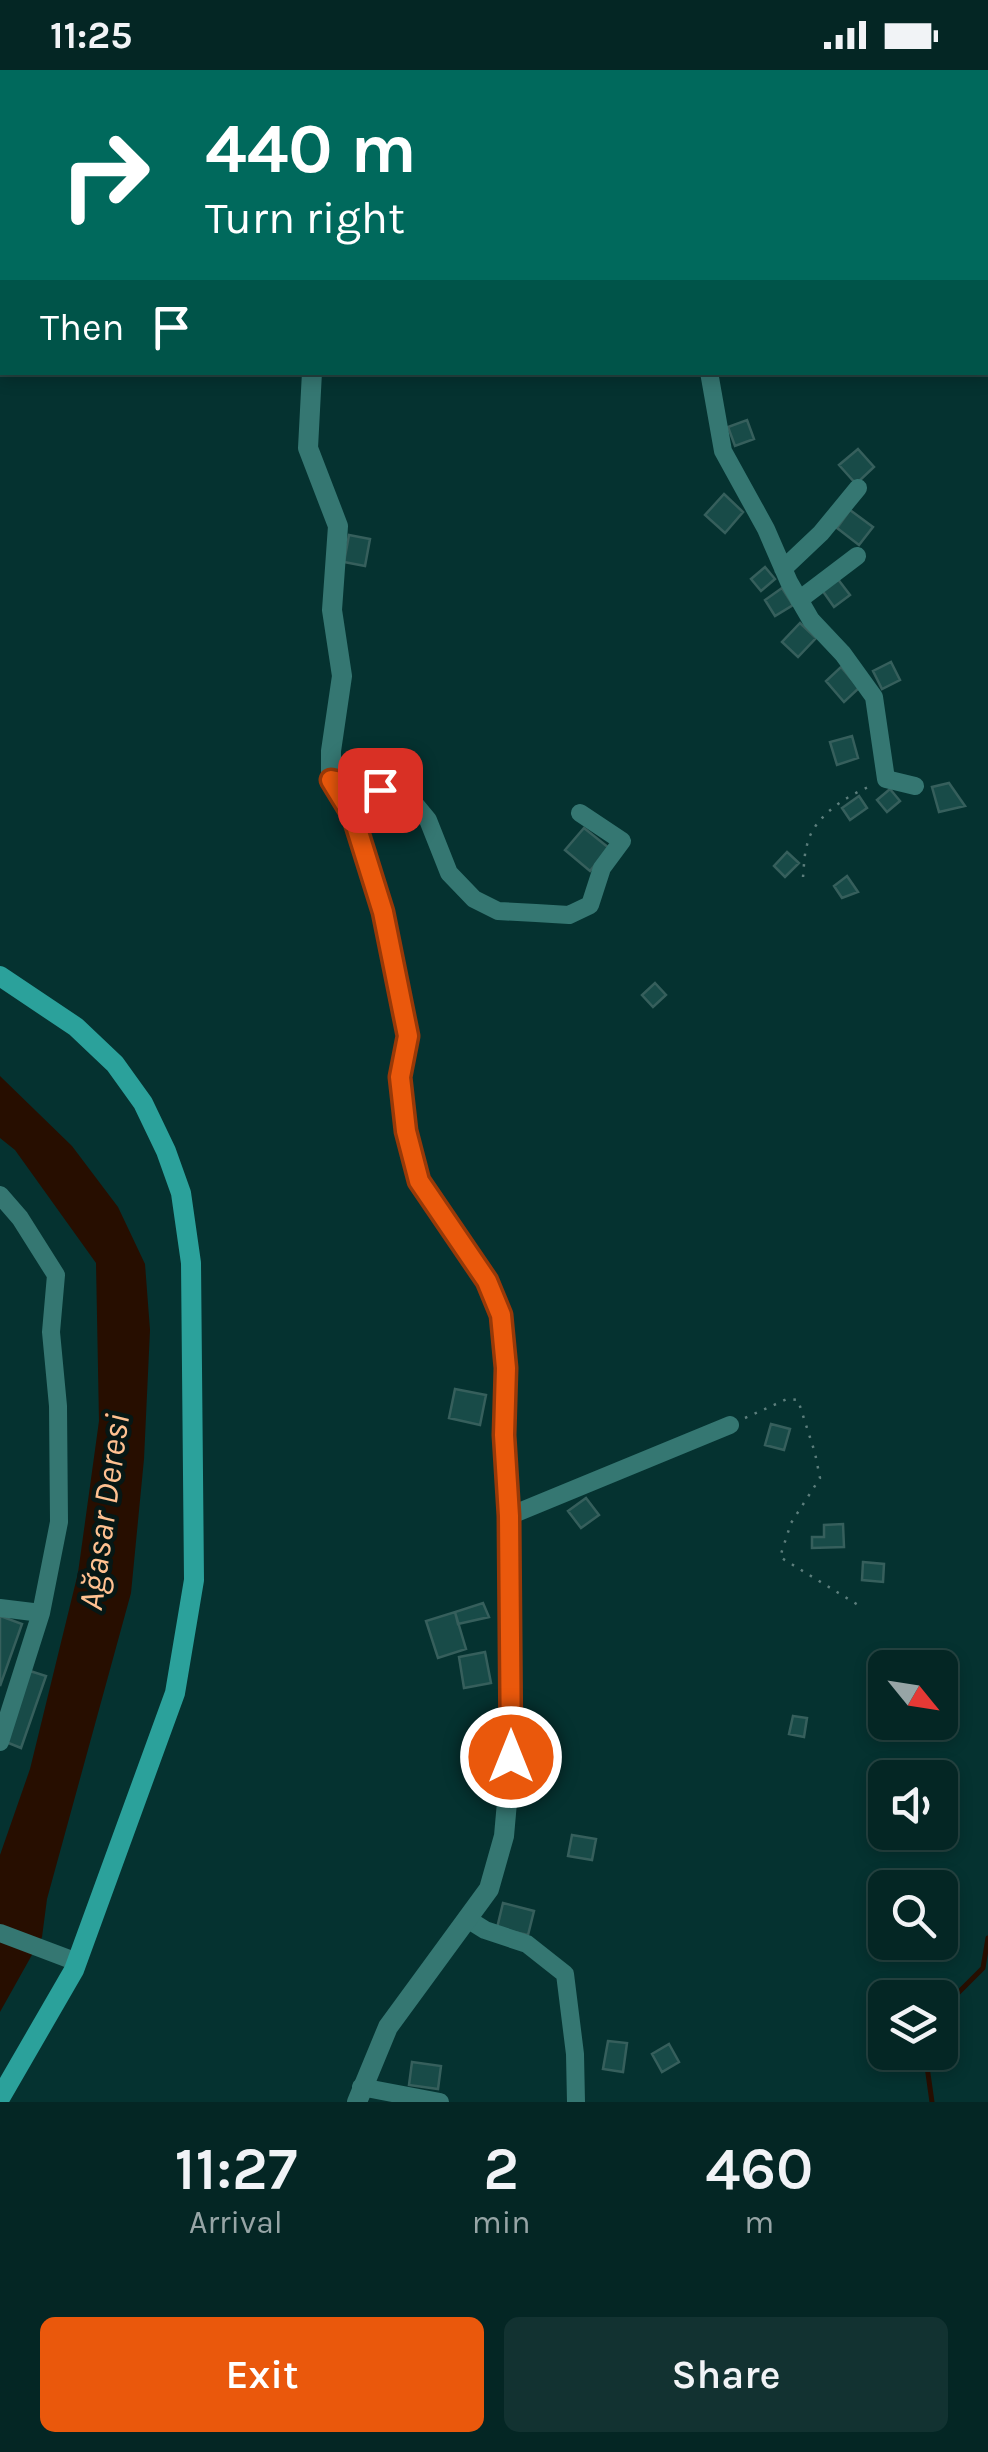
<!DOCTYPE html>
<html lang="en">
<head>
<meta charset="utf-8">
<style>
  :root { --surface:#042624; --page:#123231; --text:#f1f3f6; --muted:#97a5a6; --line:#254341; --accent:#ea580c }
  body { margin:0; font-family:Karla,sans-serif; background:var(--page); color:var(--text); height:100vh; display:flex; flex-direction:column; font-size:38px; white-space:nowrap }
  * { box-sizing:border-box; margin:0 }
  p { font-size:32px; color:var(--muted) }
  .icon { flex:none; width:55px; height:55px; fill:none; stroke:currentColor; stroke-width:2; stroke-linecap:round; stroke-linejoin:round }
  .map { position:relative; height:2032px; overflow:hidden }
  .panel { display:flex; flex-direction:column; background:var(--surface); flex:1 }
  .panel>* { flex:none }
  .top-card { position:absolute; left:0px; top:0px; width:990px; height:305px; box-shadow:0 5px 15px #0003,0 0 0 2px var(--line); background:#00695c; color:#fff; overflow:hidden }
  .needle { width:65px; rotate:120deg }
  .fabs { position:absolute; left:868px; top:1580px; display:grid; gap:20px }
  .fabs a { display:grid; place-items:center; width:90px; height:90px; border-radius:15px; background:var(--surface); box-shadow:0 5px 15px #0003,0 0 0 2px var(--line); font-size:50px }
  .pin { position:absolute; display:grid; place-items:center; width:85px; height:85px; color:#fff; margin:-42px; border-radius:20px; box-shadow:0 5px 15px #0006 }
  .me { position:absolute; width:110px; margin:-55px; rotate:0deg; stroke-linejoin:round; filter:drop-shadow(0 0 8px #0008) }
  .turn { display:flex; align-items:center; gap:35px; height:210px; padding:0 40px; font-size:45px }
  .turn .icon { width:130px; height:130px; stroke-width:2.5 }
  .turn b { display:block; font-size:70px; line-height:85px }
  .then { display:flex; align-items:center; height:95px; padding:0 40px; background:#0003; gap:20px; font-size:38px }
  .eta { display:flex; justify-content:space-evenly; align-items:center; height:170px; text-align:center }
  .eta b { font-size:60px; font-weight:600; line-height:70px }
  .primary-button { display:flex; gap:20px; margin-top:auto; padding:20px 40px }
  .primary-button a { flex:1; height:115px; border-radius:15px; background:var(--accent); color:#fff; font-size:40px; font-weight:600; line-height:115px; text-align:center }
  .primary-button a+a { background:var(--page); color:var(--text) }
  .status { display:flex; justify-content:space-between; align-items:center; height:70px; padding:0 50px; background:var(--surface); direction:ltr }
  .status svg { height:28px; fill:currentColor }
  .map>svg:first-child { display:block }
</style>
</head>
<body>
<div class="status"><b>11:25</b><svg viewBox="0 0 49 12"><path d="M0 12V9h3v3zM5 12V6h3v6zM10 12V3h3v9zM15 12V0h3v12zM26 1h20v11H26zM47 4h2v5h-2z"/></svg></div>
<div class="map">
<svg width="988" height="2032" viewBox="0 0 988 2032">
  <rect width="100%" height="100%" fill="#053230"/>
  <path fill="#270e00" d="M0,1006l72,70 46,61 27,57 5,66 -6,129 -13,134 -84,306 -5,38 -42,75v-157l30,-86 48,-196 21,-152 -3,-158 -81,-113 -15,-12z"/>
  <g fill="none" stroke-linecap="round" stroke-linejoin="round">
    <path stroke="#270e00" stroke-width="5" d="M940,1941l43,-43 5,-30
      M925,1982l7,50"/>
  </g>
  <path fill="#184b48" stroke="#365f5c" stroke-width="2.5" d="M747,350l7,19 -19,7 -7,-19z
    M858,379l16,18 -18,17 -17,-19z
    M724,424l19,18 -18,21 -20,-18z
    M850,440l23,17 -14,18 -22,-17z
    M349,465l21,4 -5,27 -21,-4z
    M765,497l10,12 -14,12 -10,-12z
    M837,508l13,17 -16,12 -12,-17z
    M782,518l11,17 -18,11 -10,-16z
    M800,553l16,15 -18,19 -16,-15z
    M891,592l9,18 -18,9 -9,-18z
    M841,597l18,21 -15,14 -18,-21z
    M852,666l6,22 -21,7 -7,-23z
    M949,713l16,23 -26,6 -7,-25z
    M890,719l10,12 -13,11 -10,-12z
    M859,726l8,12 -17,12 -8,-12z
    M584,758l25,20 -19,23 -25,-21z
    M787,782l12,11 -14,14 -11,-11z
    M847,806l11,16 -16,6 -8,-12z
    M655,913l11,12 -13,12 -11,-12z
    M455,1319l31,6 -6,30 -31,-7z
    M771,1354l19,5 -6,21 -19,-5z
    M586,1428l13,17 -18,13 -13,-17z
    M843,1454l1,23 -32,1v-11h12v-12z
    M863,1492l21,2 -1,18 -21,-2z
    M483,1533l6,14 -31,7 -3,-12z
    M455,1542l11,37 -28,9 -12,-37z
    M0,1546l22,8 -22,62z
    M485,1582l6,31 -27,5 -5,-31z
    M30,1601l16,5 -25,72 -15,-6z
    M793,1646l14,2 -3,19 -15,-3z
    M572,1765l24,4 -4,21 -24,-4z
    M503,1833l31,8 -6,24 -31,-7z
    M608,1971l19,2 -4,29 -20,-3z
    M669,1974l10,18 -17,10 -10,-18z
    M412,1992l29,4 -3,23 -29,-4z"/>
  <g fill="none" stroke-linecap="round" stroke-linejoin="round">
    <path stroke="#5c7e7c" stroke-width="2.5" stroke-dasharray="2.5 8" stroke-linecap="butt" d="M803,807c1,-10 1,-22 4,-32 6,-28 39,-49 64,-59
      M745,1348l42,-19 11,1 17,53 5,25 -29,45 -11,34 83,51"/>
    <path stroke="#357772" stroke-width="18" d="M678,0l1,2
      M709,302l14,79 43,78 23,53 22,38 32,34 31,43 12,82 29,7
      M783,499l38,-36 37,-45
      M799,530l58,-44
      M331,710l78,17 19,23 21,53 25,26 24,12 38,2 33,2 21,-10 12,-37 20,-27 -42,-28
      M0,1125l20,23 36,57 -5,57 7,74 1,116 -18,91 -41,129
      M509,1446l221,-91
      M0,1538l41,5
      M469,1850l16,10 42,14 38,30 10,80 1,48
      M0,1863l77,29
      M361,2017l79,15"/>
    <path stroke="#357772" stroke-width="20" d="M13,0l4,2
      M312,302l-4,76 30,78 -6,84 10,66 -11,75v29l22,37 30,95 25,124 -8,41 6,54 13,50 68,100 14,34 5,53 -2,67 5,81 2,241 -7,79 -15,53 -101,138 -31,75"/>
    <path stroke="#2ba19b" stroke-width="20" d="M0,906l76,51 39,37 28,39 23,48 15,42 10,70 3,317 -19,113 -101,277 -74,128"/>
  </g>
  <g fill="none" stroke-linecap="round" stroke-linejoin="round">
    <defs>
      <path id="route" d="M380,720l-49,-10 22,36 30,96 25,124 -8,41 6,54 13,50 68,100 14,34 5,53 -2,67 5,81 2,241"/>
    </defs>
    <use href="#route" stroke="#983908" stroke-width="25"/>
    <use href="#route" stroke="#ea580c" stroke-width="18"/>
  </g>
  <g text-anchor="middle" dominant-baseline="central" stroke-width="9" stroke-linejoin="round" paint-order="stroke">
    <g font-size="35" font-style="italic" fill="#ffc191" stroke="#061715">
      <text transform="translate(104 1442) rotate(-82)">Ağasar Deresi</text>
    </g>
  </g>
</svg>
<div class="fabs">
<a><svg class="needle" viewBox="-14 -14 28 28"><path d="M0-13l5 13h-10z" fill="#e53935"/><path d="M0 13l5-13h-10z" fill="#97a5a6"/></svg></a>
<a><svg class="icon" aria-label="sound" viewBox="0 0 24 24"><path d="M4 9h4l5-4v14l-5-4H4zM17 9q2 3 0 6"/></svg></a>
<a><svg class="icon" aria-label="search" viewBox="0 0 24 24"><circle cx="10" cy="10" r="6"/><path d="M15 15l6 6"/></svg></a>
<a><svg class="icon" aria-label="layers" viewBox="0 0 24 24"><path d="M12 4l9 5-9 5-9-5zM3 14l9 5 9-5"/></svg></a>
</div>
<div class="pin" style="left:380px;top:720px;background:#d93025"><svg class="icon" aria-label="arrive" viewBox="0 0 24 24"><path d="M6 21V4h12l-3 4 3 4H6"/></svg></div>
<svg class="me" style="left:511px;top:1687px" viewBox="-20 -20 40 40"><circle r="17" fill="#ea580c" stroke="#fff" stroke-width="3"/><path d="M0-11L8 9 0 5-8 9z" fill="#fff"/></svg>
<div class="top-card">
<div class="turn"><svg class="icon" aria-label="right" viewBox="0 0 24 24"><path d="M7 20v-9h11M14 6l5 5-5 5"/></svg><div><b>440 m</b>Turn right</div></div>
<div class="then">Then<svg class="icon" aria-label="arrive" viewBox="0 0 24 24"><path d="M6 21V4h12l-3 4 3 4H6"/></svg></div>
</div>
</div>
<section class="panel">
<div class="eta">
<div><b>11:27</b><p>Arrival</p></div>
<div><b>2</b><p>min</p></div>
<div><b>460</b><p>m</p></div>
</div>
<div class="primary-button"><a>Exit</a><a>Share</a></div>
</section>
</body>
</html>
